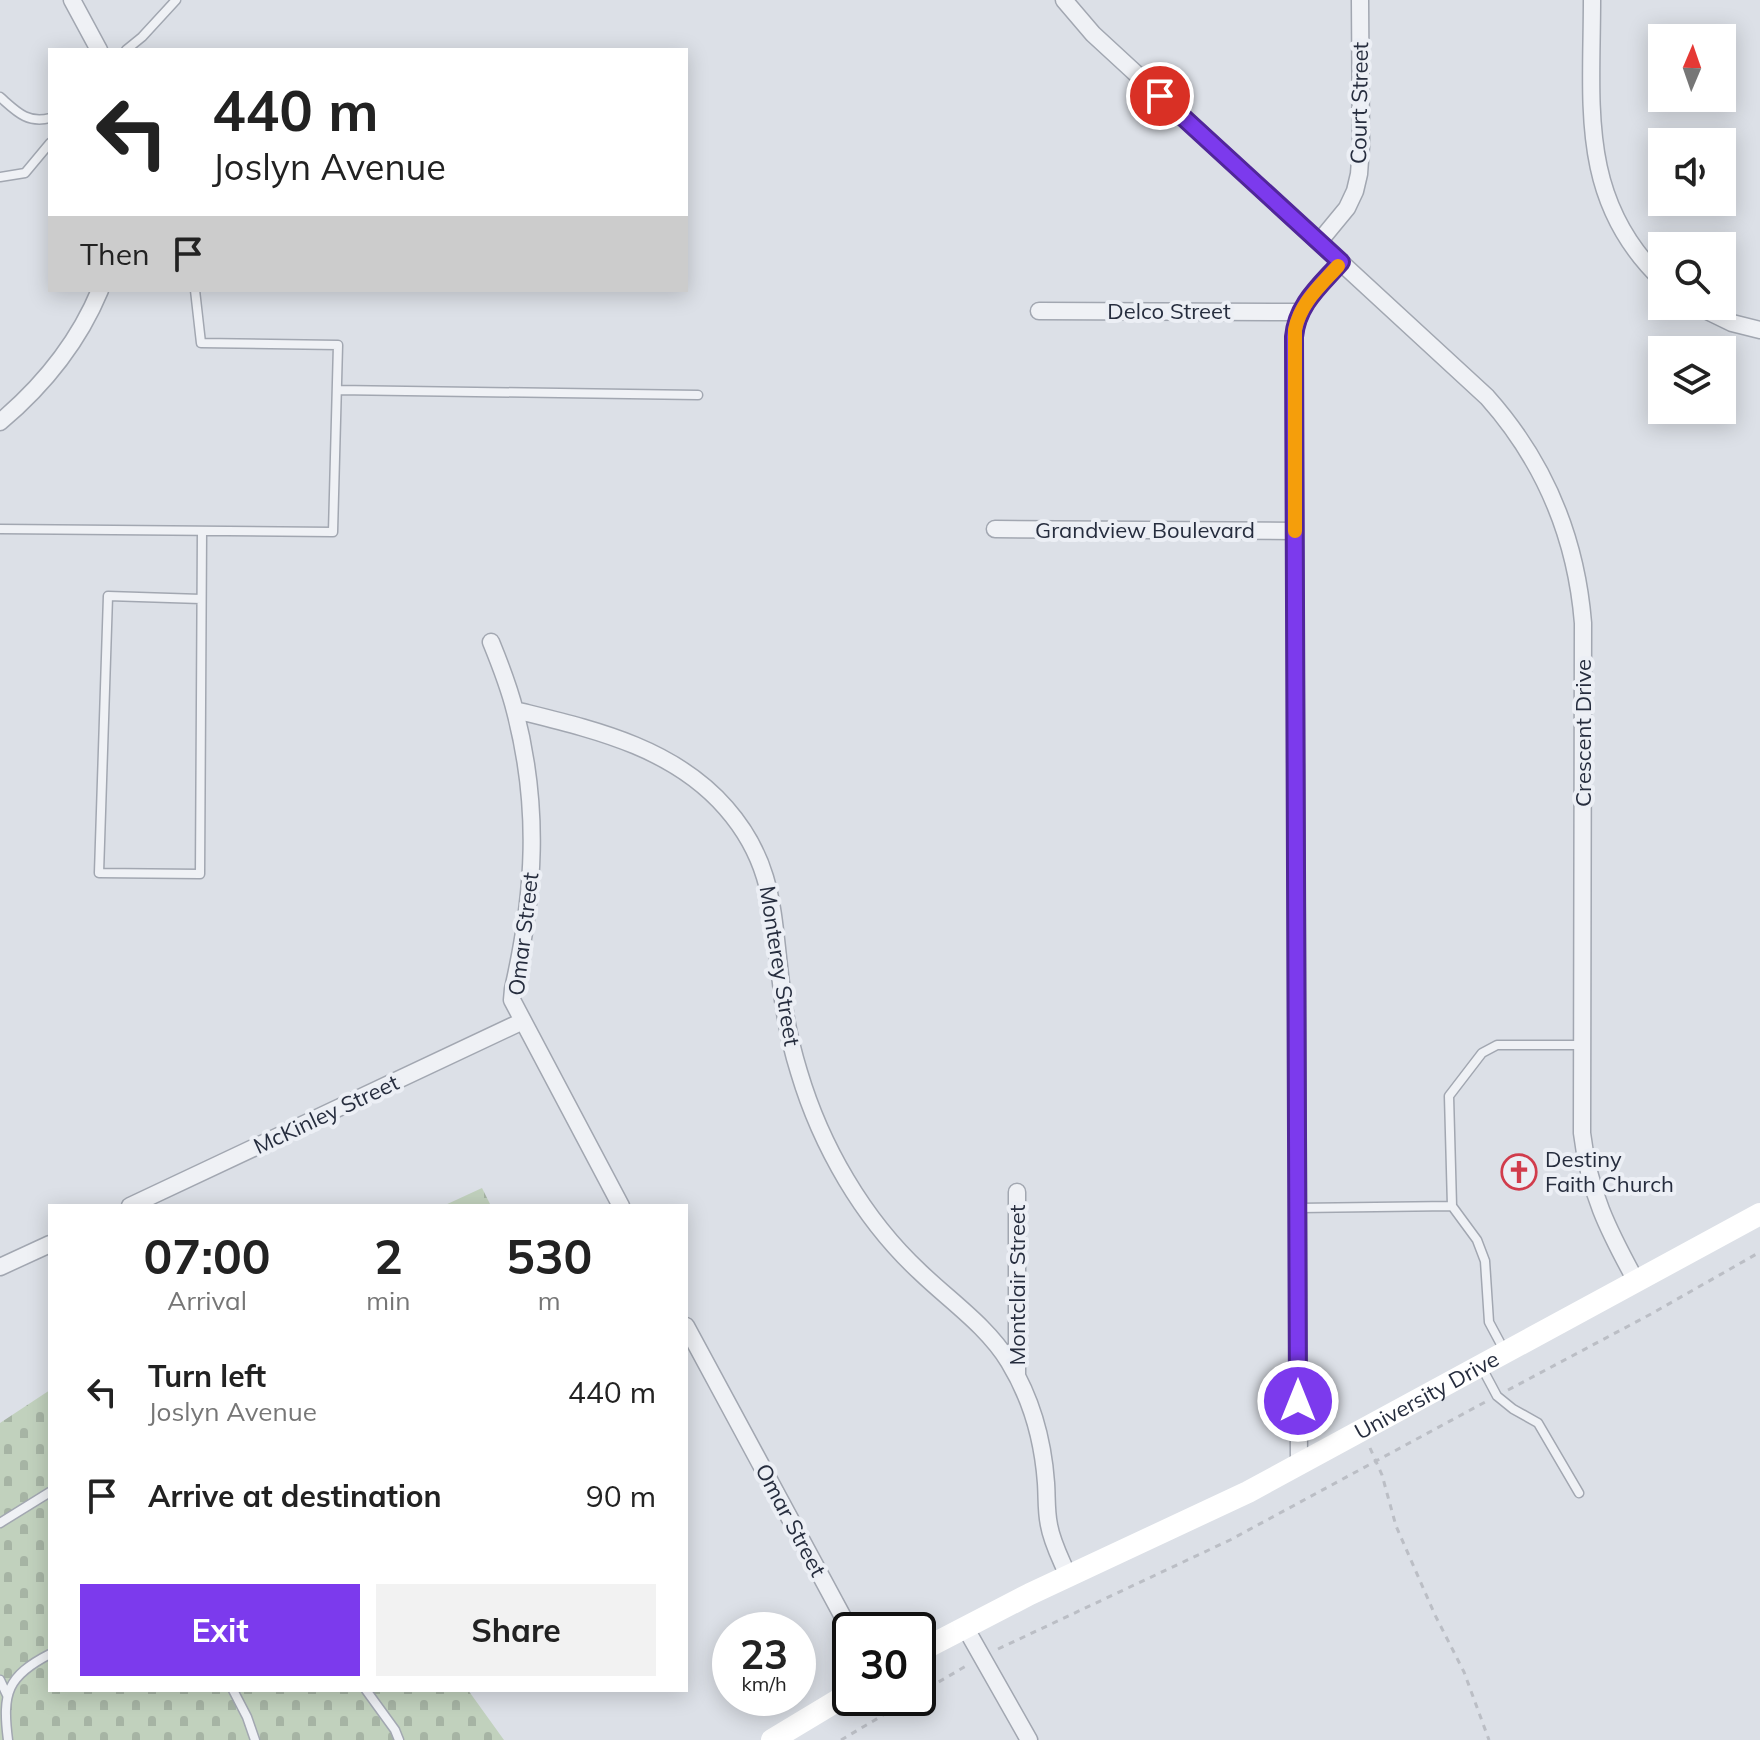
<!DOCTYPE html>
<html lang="en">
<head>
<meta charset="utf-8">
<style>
  :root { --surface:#fff; --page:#f2f2f2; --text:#222; --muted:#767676; --accent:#7c3aed }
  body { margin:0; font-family:Mulish,sans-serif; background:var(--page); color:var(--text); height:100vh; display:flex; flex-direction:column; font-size:30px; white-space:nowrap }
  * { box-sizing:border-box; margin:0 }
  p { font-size:26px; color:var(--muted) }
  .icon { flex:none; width:44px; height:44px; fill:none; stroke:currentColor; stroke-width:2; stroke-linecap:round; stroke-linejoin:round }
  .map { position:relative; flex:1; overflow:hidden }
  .side { position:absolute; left:48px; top:1204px; width:640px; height:488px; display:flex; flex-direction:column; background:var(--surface); border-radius:0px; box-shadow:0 4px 20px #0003 }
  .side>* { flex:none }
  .hud { position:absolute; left:48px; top:48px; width:640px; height:244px; border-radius:0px; box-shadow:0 4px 20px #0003; background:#fff; color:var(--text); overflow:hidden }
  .needle { width:52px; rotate:2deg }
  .controls { position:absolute; left:1648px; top:24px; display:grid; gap:16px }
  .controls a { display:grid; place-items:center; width:88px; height:88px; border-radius:0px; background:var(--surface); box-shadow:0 4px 20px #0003; font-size:40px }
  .speed { position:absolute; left:712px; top:1612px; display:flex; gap:16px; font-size:40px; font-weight:700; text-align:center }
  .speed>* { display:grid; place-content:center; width:104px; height:104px; border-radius:50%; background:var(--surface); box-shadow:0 4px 20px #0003; line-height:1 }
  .speed small { font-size:20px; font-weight:400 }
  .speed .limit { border:4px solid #111; border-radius:12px; background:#fff; color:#111 }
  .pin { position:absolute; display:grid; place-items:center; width:68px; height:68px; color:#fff; margin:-34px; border:4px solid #fff; border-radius:50%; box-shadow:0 2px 8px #0007 }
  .me { position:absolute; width:88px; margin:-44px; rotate:0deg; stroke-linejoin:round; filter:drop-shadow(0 0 6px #0008) }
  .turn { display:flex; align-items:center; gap:28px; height:168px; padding:0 32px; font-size:36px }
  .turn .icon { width:104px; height:104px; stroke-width:2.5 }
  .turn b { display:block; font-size:56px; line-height:68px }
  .then { display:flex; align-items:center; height:76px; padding:0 32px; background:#0003; gap:16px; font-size:30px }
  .eta { display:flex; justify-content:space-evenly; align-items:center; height:136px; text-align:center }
  .eta b { font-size:48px; font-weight:700; line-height:56px }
  .action { display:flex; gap:16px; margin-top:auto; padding:16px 32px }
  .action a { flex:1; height:92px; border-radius:0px; background:var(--accent); color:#fff; font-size:32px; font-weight:700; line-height:92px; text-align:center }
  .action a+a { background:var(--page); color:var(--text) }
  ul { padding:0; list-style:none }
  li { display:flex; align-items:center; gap:24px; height:104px; padding:0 32px }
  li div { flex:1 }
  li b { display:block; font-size:30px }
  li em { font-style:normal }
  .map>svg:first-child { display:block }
</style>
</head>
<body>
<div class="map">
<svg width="1760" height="1740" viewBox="0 0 1760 1740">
  <defs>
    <pattern id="cemetery-stones" width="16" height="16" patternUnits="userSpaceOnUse" patternTransform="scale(2)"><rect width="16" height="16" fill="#c1d1bd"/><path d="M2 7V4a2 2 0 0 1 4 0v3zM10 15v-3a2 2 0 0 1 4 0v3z" fill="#a6b4a4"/></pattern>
  </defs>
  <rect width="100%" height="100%" fill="#dce0e7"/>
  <path fill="url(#cemetery-stones)" d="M482,1188l9,18h-48z
    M50,1390v300h418l36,50h-504v-317z"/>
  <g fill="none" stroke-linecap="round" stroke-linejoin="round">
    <defs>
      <path id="lane" d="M126,50l16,-13 34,-37
        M0,97c16,14 27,27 50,21
        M0,177l25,-4 25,-30
        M337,390l361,5
        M0,529l333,3 5,-187 -137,-2 -6,-53
        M201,599l-93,-3 -9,277 101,1 2,-343
        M1452,1206l-3,-110 33,-43 15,-8h84
        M1299,1208l153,-2 25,34 8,21 4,61 15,28
        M1481,1366l16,30 16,13 25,14 41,70
        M0,1523l50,-31
        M0,1680l7,15
        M233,1690l14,27 8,23
        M366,1690l29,40 4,10
        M8,1740c-6,-47 -1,-64 42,-86"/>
      <path id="street" d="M72,0l27,50
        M1064,0l29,34 394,363c57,64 89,140 96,226l-1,510c7,59 26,97 54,148
        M1592,0c0,105 -14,200 70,280
        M1319,242l28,-34 8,-17 4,-17 2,-28 -1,-146
        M1697,306l35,17 28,7
        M1039,311l261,1
        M0,422c44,-37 78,-79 100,-132
        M995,529l300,2
        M491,642c9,22 18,45 24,69 25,96 20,182 -2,278l-1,11 109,206
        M515,710c76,19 157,36 211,98 49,56 46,106 55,175 3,30 9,60 18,89 22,74 64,147 121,200 30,29 67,54 89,90 22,36 34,79 37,121 1,14 0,28 3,42 3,18 12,34 19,51
        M1017,1192v184
        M130,1206l393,-185
        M0,1267l50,-23
        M686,1326l164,304
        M1299,1464l-5,-1127c3,-33 27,-52 47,-75
        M965,1627l64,113"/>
    </defs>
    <use href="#lane" stroke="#a2a7b1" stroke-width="11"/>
    <use href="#street" stroke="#a2a7b1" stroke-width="19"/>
    <path stroke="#bbbec5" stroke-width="3" stroke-dasharray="6 6" stroke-linecap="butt" d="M1508,1390l143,-76 109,-62
      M1370,1448l12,27 14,51 39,89 29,57 25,68
      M998,1649l232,-109 257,-139
      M918,1694l48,-28
      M841,1740l71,-42"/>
    <use href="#lane" stroke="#eff1f5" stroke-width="8"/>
    <use href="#street" stroke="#eff1f5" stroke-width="16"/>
    <g stroke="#fff" stroke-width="22">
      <path id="s1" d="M918,1652l112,-58 218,-102 512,-278"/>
      <path d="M772,1740l78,-47"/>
    </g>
  </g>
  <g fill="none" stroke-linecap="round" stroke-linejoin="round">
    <defs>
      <path id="route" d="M1160,96l181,166c-21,24 -44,42 -47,75l4,1064"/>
    </defs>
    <use href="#route" stroke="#51269a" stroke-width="20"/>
    <use href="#route" stroke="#7c3aed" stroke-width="14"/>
    <path stroke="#f59e0b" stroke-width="14" d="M1295,531v-201c5,-27 26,-45 43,-64"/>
  </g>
  <defs>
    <symbol id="church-ring" viewBox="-11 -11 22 22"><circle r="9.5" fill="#eceff5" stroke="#d13c4c" stroke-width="1.5"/><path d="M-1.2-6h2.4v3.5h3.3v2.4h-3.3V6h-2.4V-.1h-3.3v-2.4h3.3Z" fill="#d13c4c"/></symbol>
  </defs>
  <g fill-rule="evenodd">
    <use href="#church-ring" x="1499" y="1152" width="40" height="40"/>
  </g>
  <g text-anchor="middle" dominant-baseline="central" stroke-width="8" stroke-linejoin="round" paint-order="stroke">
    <g font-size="22" fill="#262d3e" stroke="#eceff5">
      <text transform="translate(1359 103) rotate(-89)">Court Street</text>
      <text x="1169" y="311">Delco Street</text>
      <text x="1145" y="530">Grandview Boulevard</text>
      <text transform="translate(1583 733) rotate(-90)">Crescent Drive</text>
      <text transform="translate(523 934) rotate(-83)">Omar Street</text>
      <text transform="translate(780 966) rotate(81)">Monterey Street</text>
      <text transform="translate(326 1114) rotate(-25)">McKinley Street</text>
      <text transform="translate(1017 1285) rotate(-90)">Montclair Street</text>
      <text stroke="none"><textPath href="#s1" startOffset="570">University Drive</textPath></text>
      <text transform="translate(791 1520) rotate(62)">Omar Street</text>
    </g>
    <g font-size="22" fill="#262d3e" stroke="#eceff5" text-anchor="start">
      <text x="1545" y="1159">Destiny<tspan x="1545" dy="25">Faith Church</tspan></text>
    </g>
  </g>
</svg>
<div class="controls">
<a><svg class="needle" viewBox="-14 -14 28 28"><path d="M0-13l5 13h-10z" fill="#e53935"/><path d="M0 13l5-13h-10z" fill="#767676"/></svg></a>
<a><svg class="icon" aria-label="sound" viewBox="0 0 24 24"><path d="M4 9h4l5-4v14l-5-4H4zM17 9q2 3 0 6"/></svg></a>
<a><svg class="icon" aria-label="search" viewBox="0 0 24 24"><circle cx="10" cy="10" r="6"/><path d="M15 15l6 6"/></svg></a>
<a><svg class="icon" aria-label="layers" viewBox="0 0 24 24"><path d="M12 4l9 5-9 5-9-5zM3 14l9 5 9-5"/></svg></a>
</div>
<div class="speed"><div>23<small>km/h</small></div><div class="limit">30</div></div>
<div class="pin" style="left:1160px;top:96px;background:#d93025"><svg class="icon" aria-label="arrive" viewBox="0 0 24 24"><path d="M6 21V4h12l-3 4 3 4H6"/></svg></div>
<svg class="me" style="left:1298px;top:1401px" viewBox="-20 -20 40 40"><circle r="17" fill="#7c3aed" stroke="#fff" stroke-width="3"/><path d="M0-11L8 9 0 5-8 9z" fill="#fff"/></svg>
<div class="hud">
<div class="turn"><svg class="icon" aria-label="left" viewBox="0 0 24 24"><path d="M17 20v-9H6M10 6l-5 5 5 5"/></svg><div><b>440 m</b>Joslyn Avenue</div></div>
<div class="then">Then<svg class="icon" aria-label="arrive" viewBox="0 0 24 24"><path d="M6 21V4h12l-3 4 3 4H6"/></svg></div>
</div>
<section class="side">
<div class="eta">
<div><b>07:00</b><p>Arrival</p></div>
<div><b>2</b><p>min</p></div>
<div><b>530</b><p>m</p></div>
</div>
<ul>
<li><svg class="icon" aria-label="left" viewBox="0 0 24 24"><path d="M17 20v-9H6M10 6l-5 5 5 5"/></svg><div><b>Turn left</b><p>Joslyn Avenue</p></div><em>440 m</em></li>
<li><svg class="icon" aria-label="arrive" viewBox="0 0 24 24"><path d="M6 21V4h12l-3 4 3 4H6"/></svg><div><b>Arrive at destination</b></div><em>90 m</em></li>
</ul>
<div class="action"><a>Exit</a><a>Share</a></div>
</section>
</div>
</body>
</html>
